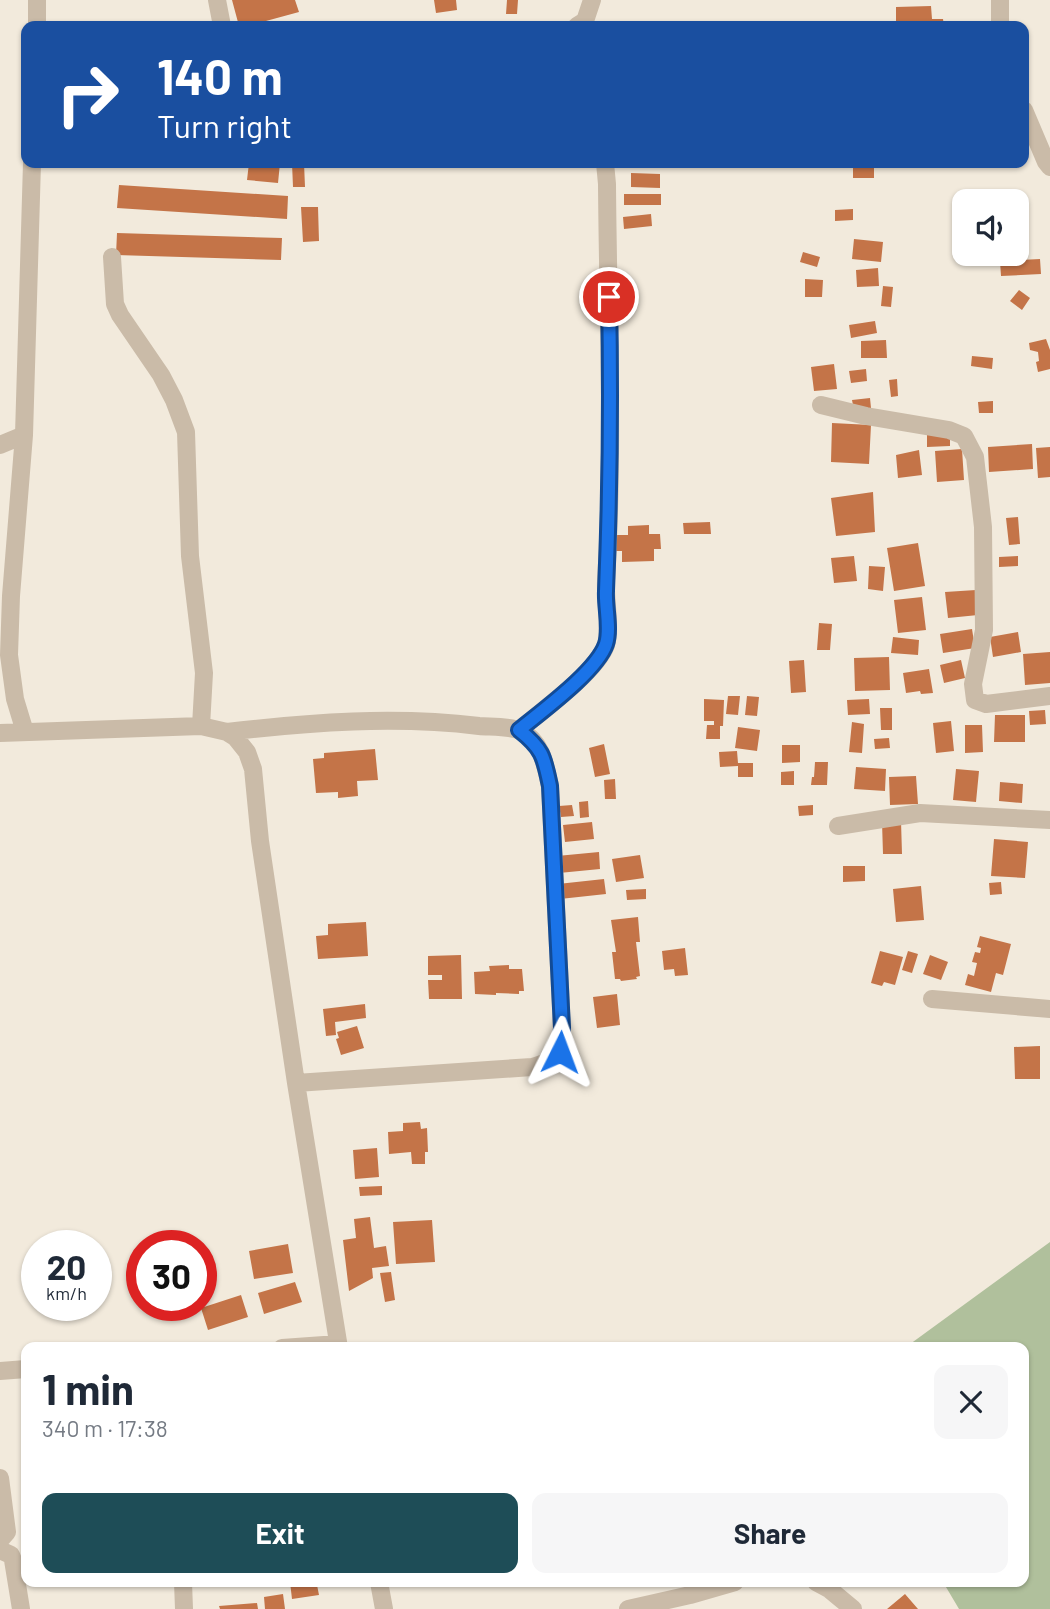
<!DOCTYPE html>
<html lang="en">
<head>
<meta charset="utf-8">
<style>
  :root { --surface:#fff; --page:#f6f6f7; --text:#1f2937; --muted:#747a83; --accent:#1e4d57 }
  body { margin:0; font-family:Barlow,sans-serif; background:var(--page); color:var(--text); height:100vh; display:flex; flex-direction:column; font-size:26px; white-space:nowrap }
  * { box-sizing:border-box; margin:0 }
  p { font-size:23px; color:var(--muted) }
  .icon { flex:none; width:38px; height:38px; fill:none; stroke:currentColor; stroke-width:2; stroke-linecap:round; stroke-linejoin:round }
  .map { position:relative; flex:1; overflow:hidden }
  .drawer { position:absolute; left:21px; top:1342px; width:1008px; height:245px; display:flex; flex-direction:column; background:var(--surface); border-radius:14px; box-shadow:0 2px 5px #0004 }
  .drawer>* { flex:none }
  .guide { position:absolute; left:21px; top:21px; width:1008px; height:147px; border-radius:14px; box-shadow:0 2px 5px #0004; background:#1a4fa0; color:#fff; overflow:hidden }
  .fabs { position:absolute; left:952px; top:189px; display:grid; gap:14px }
  .fabs a { display:grid; place-items:center; width:77px; height:77px; border-radius:14px; background:var(--surface); box-shadow:0 2px 5px #0004; font-size:35px }
  .speed { position:absolute; left:21px; top:1230px; display:flex; gap:14px; font-size:35px; font-weight:700; text-align:center }
  .speed>* { display:grid; place-content:center; width:91px; height:91px; border-radius:50%; background:var(--surface); box-shadow:0 2px 5px #0004; line-height:1 }
  .speed small { font-size:18px; font-weight:400 }
  .speed .limit { border:10px solid #d22; background:#fff; color:#111 }
  .pin { position:absolute; display:grid; place-items:center; width:60px; height:60px; color:#fff; margin:-30px; border:4px solid #fff; border-radius:50%; box-shadow:0 2px 7px #0007 }
  .me { position:absolute; width:77px; margin:-38px; rotate:3deg; stroke-linejoin:round; filter:drop-shadow(0 0 5px #0008) }
  .turn { display:flex; align-items:center; gap:24px; height:147px; padding:0 21px; font-size:32px }
  .turn .icon { width:91px; height:91px; stroke-width:2.5 }
  .turn b { display:block; font-size:49px; line-height:60px }
  .round { display:grid; place-items:center; flex:none; width:74px; height:74px; border-radius:14px; background:var(--page) }
  .summary { display:flex; align-items:center; justify-content:space-between; height:119px; padding:0 21px }
  h1 { font-size:42px; font-weight:700; line-height:52px }
  .cta { display:flex; gap:14px; margin-top:auto; padding:14px 21px }
  .cta a { flex:1; height:80px; border-radius:14px; background:var(--accent); color:#fff; font-size:28px; font-weight:700; line-height:80px; text-align:center }
  .cta a+a { background:var(--page); color:var(--text) }
  .map>svg:first-child { display:block }
</style>
</head>
<body>
<div class="map">
<svg width="1050" height="1609" viewBox="0 0 1050 1609">
  <rect width="100%" height="100%" fill="#f2eadc"/>
  <path fill="#b0c09c" d="M1050,1242v367h-91l-16,-27h81v-234l-118,-1z"/>
  <path fill="#c47448" d="M232,0h63l4,12 -51,14h-9z
    M434,0h22l1,10 -21,3z
    M507,0h11l-1,14h-11z
    M931,6l1,13h11l1,7h-43v-3h-5v-16z
    M249,163h31l-2,20 -31,-3z
    M292,163h12l1,24h-12z
    M853,163h21v15h-21z
    M631,173l29,1v14l-29,-1z
    M119,185l169,11 -1,23 -170,-11z
    M624,194h37v11h-37z
    M301,207h17l1,34 -16,1z
    M853,209v11l-18,1v-11z
    M651,214l1,12 -28,3 -1,-12z
    M117,233l165,5 -1,22 -165,-5z
    M854,239l29,3 -2,20 -29,-3z
    M803,252l17,5 -3,10 -17,-5z
    M1040,259l1,15 -40,2 -1,-15z
    M878,268l1,18 -22,1 -1,-17z
    M805,279l18,1 -1,17h-17z
    M883,286l10,1 -2,20 -10,-1z
    M1019,290l11,8 -8,12 -12,-9z
    M875,321l2,12 -26,5 -2,-13z
    M1046,339l4,11v19l-12,3 -2,-10 3,-1 -1,-9 -8,-2 -1,-7z
    M886,340l1,18h-26v-17z
    M972,356l21,2 -1,11 -21,-3z
    M834,364l3,25 -23,2 -3,-24z
    M866,369l1,12 -16,2 -2,-12z
    M897,379l1,17 -7,1 -2,-17z
    M870,398l1,10 -17,2 -2,-10z
    M993,401v12h-14l-1,-11z
    M832,423l39,2 -2,39 -38,-2z
    M950,434v12l-23,1v-12z
    M1032,444l1,25 -44,3 -1,-25z
    M1050,447v30l-12,1 -2,-30z
    M962,449l2,31 -27,2 -2,-31z
    M919,450l3,25 -24,3 -2,-23z
    M873,492l2,40 -39,4 -5,-38z
    M1018,517l2,27 -11,1 -3,-27z
    M710,522l1,12h-27l-1,-11z
    M649,525v9h11l1,15h-7v12l-32,1v-11h-8l-1,-16h15v-9z
    M918,543l7,43 -31,5 -7,-43z
    M854,556l3,25 -23,2 -3,-25z
    M1018,556v10l-19,1v-10z
    M869,566l16,1 -2,24 -15,-2z
    M976,590l2,25 -30,3 -3,-26z
    M922,597l4,33 -28,3 -4,-33z
    M819,623l13,1 -2,26h-13z
    M972,629l3,19 -32,5 -3,-19z
    M1018,632l3,20 -28,5 -3,-20z
    M893,637l26,3 -1,15 -27,-2z
    M1050,652v31l-25,2 -2,-31z
    M889,657l1,33 -35,1 -1,-33z
    M804,660l2,32 -15,1 -2,-32z
    M961,660l4,18 -21,5 -4,-18z
    M929,669l4,24 -12,1 -1,-3 -14,2 -3,-20z
    M728,696h12l-2,19 -12,-1z
    M747,696l12,1 -2,19 -12,-1z
    M704,699l20,1 -1,26h-3v13h-14l1,-14h7v-4h-10z
    M869,699l1,15 -22,1 -1,-15z
    M880,708h12v22h-11z
    M1045,710l1,14 -16,1 -1,-14z
    M995,715h30v27h-31z
    M951,721l3,30 -18,2 -3,-30z
    M852,722l12,2 -2,29 -13,-1z
    M965,725h17l1,27 -18,1z
    M738,727l22,3 -3,21 -22,-3z
    M889,738l1,10 -15,1 -1,-10z
    M604,744l6,30 -15,3 -6,-29z
    M782,745h18v17l-18,1z
    M375,749l3,31 -21,1 1,15 -20,2v-6l-22,1 -3,-34 11,-1v-5z
    M737,751l1,12h15v14h-15v-11l-18,1 -1,-15z
    M815,762h13l-1,23h-16l1,-8h2z
    M856,767l30,2 -1,22 -31,-2z
    M956,769l23,2 -3,31 -23,-2z
    M794,771v14h-13v-13z
    M916,776l2,28 -28,1 -1,-28z
    M615,779l1,20h-11l-1,-19z
    M1000,782l23,2 -1,19 -23,-2z
    M588,801l1,16 -9,1 -1,-16z
    M572,805l2,11 -13,1 -2,-11z
    M813,805v10l-14,1 -1,-10z
    M901,821l1,33h-19l-1,-32z
    M592,822l2,17 -29,3 -2,-17z
    M994,839l34,3 -3,36 -34,-2z
    M599,852l1,17 -41,4 -2,-17z
    M640,855l4,23 -28,4 -4,-23z
    M843,866h22v15l-22,1z
    M604,879l2,15 -46,5 -2,-15z
    M1001,882l1,12 -12,1 -1,-12z
    M921,886l3,34 -28,2 -3,-33z
    M646,889v10l-19,1 -1,-10z
    M638,917l2,25h-4l4,34 -4,1 1,2 -16,2 -1,-2h-5l-3,-27h4l-5,-32z
    M366,922l2,34 -50,3 -2,-23 12,-1v-11z
    M980,936l31,8 -8,31 -7,-2 -5,19 -26,-7 3,-11 6,2 3,-13 -5,-1 3,-10 5,1 1,-5 -4,-1z
    M685,948l3,27 -13,1 -1,-7 -10,1 -2,-19z
    M880,951l23,6 -8,28 -11,-3 -2,4 -11,-3z
    M908,951l10,3 -6,19 -10,-3z
    M461,955l1,44h-33l-1,-19h14v-5h-14v-19z
    M930,955l18,7 -7,18 -18,-6z
    M509,965v4h13l2,22h-5v3l-23,-1v2l-21,-1 -1,-22 16,-1 -1,-5z
    M617,994l3,31 -23,3 -4,-31z
    M365,1004l1,14 -31,4 1,13 -10,1 -3,-27z
    M357,1026l7,22 -23,7 -5,-16 3,-1 -2,-6z
    M1040,1046v33h-25l-1,-32z
    M420,1122l1,7 6,-1 1,24h-3v12h-13l-1,-12 -22,2 -1,-22 15,-1v-8z
    M377,1148l2,29 -24,2 -2,-29z
    M382,1186v9l-22,1 -1,-9z
    M370,1217l4,31 12,-2 3,20 -17,2 1,10 -24,13 -6,-51 13,-2 -2,-19z
    M432,1220l3,42 -39,2 -3,-42z
    M288,1244l5,29 -39,6 -5,-28z
    M391,1272l4,28 -10,2 -5,-29z
    M295,1282l7,20 -38,12 -6,-21z
    M241,1295l7,22 -40,13 -7,-22z
    M290,1582h36v2l-9,1 2,10 -27,4z
    M283,1594l2,15h-20l-1,-12z
    M905,1594l13,15h-31z
    M257,1603l1,6h-38l-1,-3z"/>
  <g fill="none" stroke-linecap="round" stroke-linejoin="round">
    <path stroke="#cabba8" stroke-width="18" d="M217,0l5,26
      M37,26v-26
      M577,26l8,-5 7,-21
      M1000,26v-26
      M1024,110l22,52 4,5
      M112,257l3,47 5,11 41,60 13,25 12,32 4,124 14,117 -3,53
      M821,405l45,11 83,14 15,6 11,21 8,70 1,103 -11,54 2,16 11,4 64,-8
      M0,445l24,-10
      M519,730c23,-19 77,-58 87,-85 5,-16 -1,-46 0,-64 8,-132 2,-265 1,-397l-2,-21
      M25,732l-10,-33 -6,-44 2,-59 13,-161 8,-272
      M227,732c84,-10 168,-16 252,-6 12,1 31,0 42,5 21,11 24,33 29,55l12,242c-3,30 -1,30 -30,39l-236,16
      M0,733l201,-7 26,6 8,5 12,15 6,17 7,72 36,242 43,265
      M838,826l82,-13 130,7
      M932,999l118,10
      M282,1348l56,-4
      M0,1371l26,-2
      M0,1478l7,54 -7,8
      M0,1550l11,5 2,5 8,49
      M183,1582l1,27
      M379,1582l5,27
      M816,1582l13,7 24,20
      M628,1609l62,-14 45,-13"/>
  </g>
  <g fill="none" stroke-linecap="round" stroke-linejoin="round">
    <defs>
      <path id="route" d="M560,1052l2,-24 -12,-242c-6,-29 -7,-37 -31,-56 23,-19 78,-59 87,-86 5,-16 -1,-37 0,-53 4,-98 5,-196 3,-294"/>
    </defs>
    <use href="#route" stroke="#114b97" stroke-width="18"/>
    <use href="#route" stroke="#1a73e8" stroke-width="12"/>
  </g>
</svg>
<div class="fabs">
<a><svg class="icon" aria-label="sound" viewBox="0 0 24 24"><path d="M4 9h4l5-4v14l-5-4H4zM17 9q2 3 0 6"/></svg></a>
</div>
<div class="speed"><div>20<small>km/h</small></div><div class="limit">30</div></div>
<div class="pin" style="left:609px;top:297px;background:#d93025"><svg class="icon" aria-label="arrive" viewBox="0 0 24 24"><path d="M6 21V4h12l-3 4 3 4H6"/></svg></div>
<svg class="me" style="left:560px;top:1052px" viewBox="-20 -20 40 40"><path d="M0-17L14 15 0 8-14 15z" fill="#1a73e8" stroke="#fff" stroke-width="4"/></svg>
<div class="guide">
<div class="turn"><svg class="icon" aria-label="right" viewBox="0 0 24 24"><path d="M7 20v-9h11M14 6l5 5-5 5"/></svg><div><b>140 m</b>Turn right</div></div>
</div>
<section class="drawer">
<div class="summary"><div><h1>1 min</h1><p>340 m · 17:38</p></div><a class="round"><svg class="icon" aria-label="close" viewBox="0 0 24 24"><path d="M6 6l12 12M18 6L6 18"/></svg></a></div>
<div class="cta"><a>Exit</a><a>Share</a></div>
</section>
</div>
</body>
</html>
